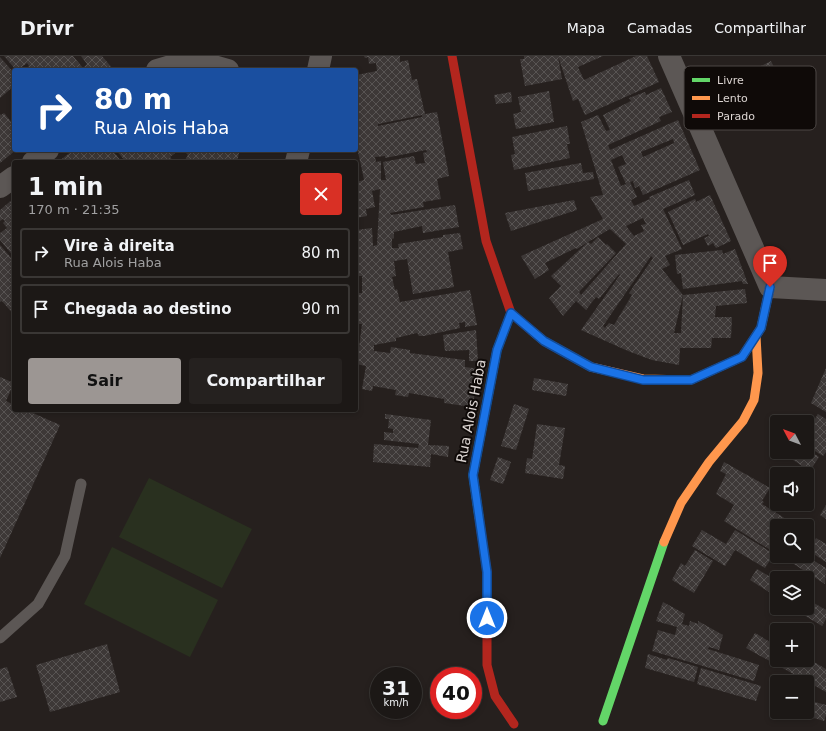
<!DOCTYPE html>
<html lang="pt">
<head>
<meta charset="utf-8">
<style>
  :root { --surface:#1c1816; --page:#25211f; --text:#f1f3f6; --muted:#a0a0a1; --line:#3a3735; --accent:#9c9693 }
  body { margin:0; font-family:"DejaVu Sans",sans-serif; background:var(--page); color:var(--text); height:100vh; display:flex; flex-direction:column; font-size:15px; white-space:nowrap }
  * { box-sizing:border-box; margin:0 }
  p { font-size:13px; color:var(--muted) }
  .icon { flex:none; width:22px; height:22px; fill:none; stroke:currentColor; stroke-width:2; stroke-linecap:round; stroke-linejoin:round }
  .map { position:relative; flex:1; overflow:hidden }
  .drawer { position:absolute; left:12px; top:104px; width:346px; height:252px; display:flex; flex-direction:column; background:var(--surface); border-radius:4px; box-shadow:0 2px 6px #0003,0 0 0 1px var(--line) }
  .drawer>* { flex:none }
  .hud { position:absolute; left:12px; top:12px; width:346px; height:84px; border-radius:4px; box-shadow:0 2px 6px #0003,0 0 0 1px var(--line); background:#1a4fa0; color:#fff; overflow:hidden }
  .needle { width:26px; rotate:311deg }
  .buttons { position:absolute; left:770px; top:359px; display:grid; gap:8px }
  .buttons a { display:grid; place-items:center; width:44px; height:44px; border-radius:4px; background:var(--surface); box-shadow:0 2px 6px #0003,0 0 0 1px var(--line); font-size:20px }
  .speed { position:absolute; left:370px; top:611px; display:flex; gap:8px; font-size:20px; font-weight:700; text-align:center }
  .speed>* { display:grid; place-content:center; width:52px; height:52px; border-radius:50%; background:var(--surface); box-shadow:0 2px 6px #0003,0 0 0 1px var(--line); line-height:1 }
  .speed small { font-size:10px; font-weight:400 }
  .speed .limit { border:6px solid #d22; background:#fff; color:#111 }
  .pin { position:absolute; display:grid; place-items:center; width:34px; height:34px; color:#fff; margin:-41px -17px; border-radius:50% 50% 50% 0; rotate:-45deg; box-shadow:0 0 4px #0007 }
  .pin .icon { rotate:45deg }
  .me { position:absolute; width:44px; margin:-22px; rotate:0deg; stroke-linejoin:round; filter:drop-shadow(0 0 3px #0008) }
  .turn { display:flex; align-items:center; gap:14px; height:84px; padding:0 16px; font-size:18px }
  .turn .icon { width:52px; height:52px; stroke-width:2.5 }
  .turn b { display:block; font-size:28px; line-height:34px }
  .round { display:grid; place-items:center; flex:none; width:42px; height:42px; border-radius:4px; background:var(--page) }
  .summary { display:flex; align-items:center; justify-content:space-between; height:68px; padding:0 16px }
  h1 { font-size:24px; font-weight:800; line-height:30px }
  .action { display:flex; gap:8px; margin-top:auto; padding:8px 16px }
  .action a { flex:1; height:46px; border-radius:4px; background:var(--accent); color:#111; font-size:16px; font-weight:800; line-height:46px; text-align:center }
  .action a+a { background:var(--page); color:var(--text) }
  ul { padding:0; list-style:none }
  li { display:flex; align-items:center; gap:12px; height:50px; margin:0 8px 6px; padding:0 8px; border:2px solid var(--line); border-radius:4px }
  li div { flex:1 }
  li b { display:block; font-size:15px }
  li em { font-style:normal }
  header { display:flex; align-items:center; gap:24px; box-sizing:border-box; height:56px; padding:0 20px; background:var(--surface); border-bottom:1px solid var(--line) }
  header strong { font-size:19px }
  nav { display:flex; gap:22px; margin-inline-start:auto; font-size:14px }
  .map>svg:first-child { display:block }
</style>
</head>
<body>
<header>
<strong>Drivr</strong>
<nav><a>Mapa</a><a>Camadas</a><a>Compartilhar</a></nav>
</header>
<div class="map">
<svg width="826" height="675" viewBox="0 0 826 675">
  <defs>
    <pattern id="building-cross-hatch" width="8" height="8" patternUnits="userSpaceOnUse"><rect width="8" height="8" fill="#3d3837"/><path d="M0 0l8 8M0 8l8-8" fill="none" stroke="#585453"/></pattern>
  </defs>
  <rect width="100%" height="100%" fill="#26201e"/>
  <path fill="#29301f" d="M149,422l103,51 -30,59 -103,-51z
    M112,491l106,53 -28,57 -106,-53z"/>
  <path fill="url(#building-cross-hatch)" fill-rule="evenodd" d="M4,0h69l10,12 4,-4 -6,-8h21l11,13 -2,1h-87l5,-4 -2,-3 -9,7h-2z
    M364,0h36v6l8,-2 4,20 5,-1 8,35 12,-2 12,64 -12,3 4,20 -18,3 1,5 -34,6 1,2 64,-10 4,22 -36,6 -1,-7 -28,6v6l-2,1v9h7l-1,-4 45,-7v-2l17,-2 3,16 -15,3 6,35 -41,7 -6,-35 -13,2 2,15 -4,1 3,13 2,-1 3,13 70,-12 7,35 -12,2v-5l-6,1 1,5 -36,8h-5l-2,-3 -21,5v3l-22,4v6l16,2 1,-6 19,3v3l55,7v7l15,2 -8,38 -28,-4v-4l-35,-6 -1,4 -13,-2 1,-5 -23,-4 -1,5 -10,-2 4,-23 -10,-2v-17l3,1 3,-24h-3v-9h-3v-22h6v-17h-5l-1,-46 16,-2 1,18 4,-1 3,-56 -8,2 3,16 -9,2 1,7 -11,2v-36l8,-2 -3,-15 -5,-21v-69l21,-4 -1,-8 -7,1 -1,-7 -3,1zM422,59v2l-44,9v-2l5,-1zM426,94l1,2 -4,1 2,10 -9,1 -2,-8 -31,6 3,18h-5v-19l-5,1 -1,-5 10,-1v2z
    M524,0h34l4,23 -37,7 -5,-27h4z
    M558,0h45l-25,11 6,13 52,-24h11l12,26 -74,33 -7,-16 -5,2z
    M0,1l14,16v13l-14,12z
    M771,5l18,37 -38,18 -17,-37z
    M661,32l11,24 -13,5 2,4 -53,24 2,5 68,-30 22,50 -57,25 -4,-9 -4,2 -2,-7 -3,1 7,15 -6,3 3,6 16,-7 -1,-2 40,-17 6,15 -32,14 19,40 -17,7 5,9 -8,4 21,26 62,-6 2,14 -31,3 -1,11h17l-1,21h-19l-1,10h-31l-1,17 -27,-5 -24,-9 -47,-21 39,-55 -1,-1 -20,25 -3,-2 -10,13 -10,-9 -13,15 -14,-18 12,-12 -10,-10 37,-34 -11,7 -1,-1 -31,15 4,7 -14,9 -14,-23 82,-37 -13,-22 13,-2 -22,-73 17,-7 8,16 4,-1 -7,-15 28,-14 -2,-3 16,-6 1,3zM673,83l1,4 -31,14 -2,-5zM622,99l4,9 -8,3 8,17 -5,2 -10,-26zM643,162l3,6 -5,1 3,6 -10,5 -8,-10zM610,173l16,15 -45,51 -2,-3 37,-39 -9,-9 -1,1 -8,-8 -7,7 -3,-2zM651,200l2,2 -24,35 3,2 -18,30 -5,-2 -4,5 -2,-2zM683,239l-2,38h-7z
    M549,35l5,31 -38,7 -3,-15 8,-2 -3,-15z
    M511,36l1,10 -16,2 -2,-9z
    M4,57l10,12v25h2l-16,13v-49l1,1z
    M567,70l3,18h-3l3,14 -56,12 -3,-15 4,-1 -3,-17z
    M73,94h39l10,12h-64z
    M116,94h63l-9,7 4,5h-48z
    M183,94h45l11,3 -2,9h-53l4,-7z
    M581,107l2,10 10,-1 1,7 -66,12 -3,-18z
    M710,139l21,46 -15,7 -3,-5 -5,3 -4,-8 5,-2 -1,-2 -25,11 -15,-33 27,-13 1,3z
    M14,142v59l-14,-17v-7l7,-5 -4,-5 2,-2 -2,-2 -3,2v-11z
    M574,144l3,10 -66,21 -6,-18z
    M0,189l14,16v54l-12,-14 -2,1z
    M735,193l13,35h-5l-1,-3 -59,8 -2,-16 -4,1 -2,-19 47,-5 1,4z
    M476,274l2,31h-9v-11l-24,1 -2,-16z
    M826,312v44l-15,-9z
    M0,321l14,6 -8,18 8,4v5h12l34,15 -60,133z
    M534,322l34,6 -2,12 -34,-6z
    M514,348l15,5 -13,41 -15,-4z
    M385,358l46,6 -3,25 21,1 -1,11 -17,-3 -1,13 -57,-5 1,-18 44,4 1,-4 -35,-4v-8l9,1v-4l-5,-1 1,-9h-4z
    M818,358l8,5v33l-3,4 -16,-10v-7l7,-10 -4,-2z
    M537,368l28,4 -6,37 6,1 -2,13 -38,-6 2,-15 5,1z
    M807,393l12,8 -9,14 -17,-11 5,-8h9z
    M498,401l13,5 -8,22 -13,-4z
    M724,406l46,26 -8,13 2,1 -2,2 35,22h-20v28l-53,-33 10,-16 -18,-11 10,-20 -6,-3z
    M826,449v14l-6,-4z
    M702,474l24,14 9,-14 39,24 -9,14 -30,-18 -10,16 -33,-20z
    M816,482l10,6v18l-17,-11z
    M695,494l18,11 -19,32 -22,-13 9,-17 4,3z
    M781,500h25l20,12 -1,16z
    M757,513l20,12v16l-27,-17z
    M807,543l19,11v9l-4,7 -30,-18h15z
    M663,546l22,12 -3,10 7,2 1,-5 8,3v-3l25,14 -4,15 -10,-3 -1,2 51,16 -5,16 -102,-30 6,-21 17,5 2,-8 -21,-6z
    M755,577l22,13v14h30v-2l19,11v23l-80,-44z
    M107,588l13,48 -70,20 -14,-47z
    M648,598l19,6 1,-2 30,9 -4,15 -49,-14z
    M7,611l10,30 -17,5v-33z
    M701,612l60,18 -5,15 -59,-17z
    M775,634l2,1v16l-6,-2z
    M807,644l19,5v10l-2,6 -30,-9h13z"/>
  <g fill="none" stroke-linecap="round" stroke-linejoin="round">
    <path stroke="#5c5755" stroke-width="11" d="M0,582l38,-34 27,-48 16,-72"/>
    <path stroke="#5c5755" stroke-width="22" d="M669,0l101,231 56,3
      M157,14l31,-9 22,4 18,5
      M318,14l3,-14
      M33,106l15,-12
      M296,106l3,-12
      M0,131l14,-10"/>
    <path stroke="#63d668" stroke-width="9" d="M479,461l-6,-42 24,-125 14,-37
      M603,665l61,-179"/>
    <path stroke="#ff974d" stroke-width="9" d="M532,275l12,10 47,26 52,12 48,1 51,-23 19,-29 9,-41
      M664,486l17,-39 28,-41 34,-41 11,-21 4,-27 -2,-37"/>
    <path stroke="#b3261e" stroke-width="9" d="M452,0l34,185 25,72 21,18
      M479,461l8,55v93l8,31 19,28"/>
  </g>
  <g fill="none" stroke-linecap="round" stroke-linejoin="round">
    <defs>
      <path id="route" d="M487,562v-46l-14,-97 24,-125 14,-37 33,28 47,26 52,13h48l51,-23 19,-29 9,-41"/>
    </defs>
    <use href="#route" stroke="#114b97" stroke-width="10"/>
    <use href="#route" stroke="#1a73e8" stroke-width="7"/>
  </g>
  <g text-anchor="middle" dominant-baseline="central" stroke-width="4" stroke-linejoin="round" paint-order="stroke">
    <g font-size="14" fill="#dcd5d2" stroke="#0f0a08">
      <text transform="translate(471 355) rotate(-79)">Rua Alois Haba</text>
    </g>
  </g>
  <rect x="684" y="10" width="132" height="64" rx="6" fill="#0f0a08" stroke="#4c4745" stroke-width="1"/>
  <rect x="692" y="22" width="18" height="4" fill="#63d668"/>
  <rect x="692" y="40" width="18" height="4" fill="#ff974d"/>
  <rect x="692" y="58" width="18" height="4" fill="#b3261e"/>
  <g font-size="11" fill="#dcd5d2">
    <text x="717" y="28">Livre</text>
    <text x="717" y="46">Lento</text>
    <text x="717" y="64">Parado</text>
  </g>
</svg>
<div class="buttons">
<a><svg class="needle" viewBox="-14 -14 28 28"><path d="M0-13l5 13h-10z" fill="#e53935"/><path d="M0 13l5-13h-10z" fill="#a0a0a1"/></svg></a>
<a><svg class="icon" aria-label="sound" viewBox="0 0 24 24"><path d="M4 9h4l5-4v14l-5-4H4zM17 9q2 3 0 6"/></svg></a>
<a><svg class="icon" aria-label="search" viewBox="0 0 24 24"><circle cx="10" cy="10" r="6"/><path d="M15 15l6 6"/></svg></a>
<a><svg class="icon" aria-label="layers" viewBox="0 0 24 24"><path d="M12 4l9 5-9 5-9-5zM3 14l9 5 9-5"/></svg></a>
<a>+</a>
<a>−</a>
</div>
<div class="speed"><div>31<small>km/h</small></div><div class="limit">40</div></div>
<div class="pin" style="left:770px;top:231px;background:#d93025"><svg class="icon" aria-label="arrive" viewBox="0 0 24 24"><path d="M6 21V4h12l-3 4 3 4H6"/></svg></div>
<svg class="me" style="left:487px;top:562px" viewBox="-20 -20 40 40"><circle r="17" fill="#1a73e8" stroke="#fff" stroke-width="3"/><path d="M0-11L8 9 0 5-8 9z" fill="#fff"/></svg>
<div class="hud">
<div class="turn"><svg class="icon" aria-label="right" viewBox="0 0 24 24"><path d="M7 20v-9h11M14 6l5 5-5 5"/></svg><div><b>80 m</b>Rua Alois Haba</div></div>
</div>
<section class="drawer">
<div class="summary"><div><h1>1 min</h1><p>170 m · 21:35</p></div><a class="round" style="background:#d93025;color:#fff"><svg class="icon" aria-label="close" viewBox="0 0 24 24"><path d="M6 6l12 12M18 6L6 18"/></svg></a></div>
<ul>
<li><svg class="icon" aria-label="right" viewBox="0 0 24 24"><path d="M7 20v-9h11M14 6l5 5-5 5"/></svg><div><b>Vire à direita</b><p>Rua Alois Haba</p></div><em>80 m</em></li>
<li><svg class="icon" aria-label="arrive" viewBox="0 0 24 24"><path d="M6 21V4h12l-3 4 3 4H6"/></svg><div><b>Chegada ao destino</b></div><em>90 m</em></li>
</ul>
<div class="action"><a>Sair</a><a>Compartilhar</a></div>
</section>
</div>
</body>
</html>
